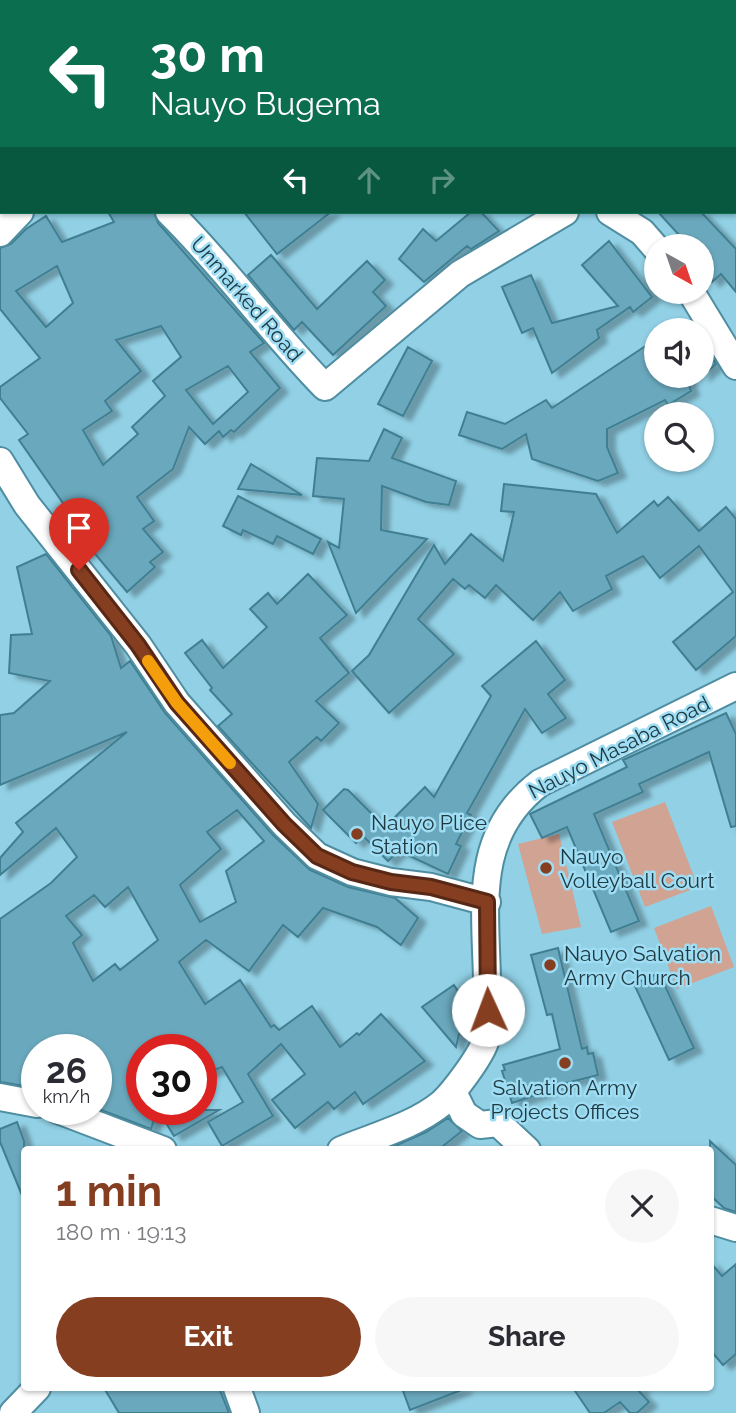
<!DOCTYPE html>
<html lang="en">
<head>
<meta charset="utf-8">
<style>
  :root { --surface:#fff; --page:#f7f7f7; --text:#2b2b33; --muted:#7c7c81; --accent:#863e21 }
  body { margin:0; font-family:Raleway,sans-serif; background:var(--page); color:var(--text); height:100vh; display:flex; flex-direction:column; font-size:26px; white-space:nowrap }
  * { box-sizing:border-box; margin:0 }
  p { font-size:23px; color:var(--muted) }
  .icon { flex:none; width:38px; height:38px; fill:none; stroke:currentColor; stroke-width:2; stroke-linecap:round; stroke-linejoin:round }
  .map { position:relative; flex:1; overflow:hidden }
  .panel { position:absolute; left:21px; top:1146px; width:693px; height:245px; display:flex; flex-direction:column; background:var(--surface); border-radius:7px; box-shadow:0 2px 5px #0004 }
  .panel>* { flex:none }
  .guide { position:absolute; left:0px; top:0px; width:737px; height:214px; box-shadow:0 2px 5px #0004; background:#0b6e4f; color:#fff; overflow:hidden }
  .needle { width:46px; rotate:140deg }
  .controls { position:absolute; left:644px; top:234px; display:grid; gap:14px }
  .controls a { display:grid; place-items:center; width:70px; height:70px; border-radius:50%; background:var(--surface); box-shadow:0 2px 5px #0004; font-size:35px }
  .speed { position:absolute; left:21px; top:1034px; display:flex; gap:14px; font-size:35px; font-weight:700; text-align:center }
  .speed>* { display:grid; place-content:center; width:91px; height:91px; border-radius:50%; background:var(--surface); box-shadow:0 2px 5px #0004; line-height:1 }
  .speed small { font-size:18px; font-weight:400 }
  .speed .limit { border:10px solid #d22; background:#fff; color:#111 }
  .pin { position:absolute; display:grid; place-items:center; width:60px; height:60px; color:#fff; margin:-72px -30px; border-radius:50% 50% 50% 0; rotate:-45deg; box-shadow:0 0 7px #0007 }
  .pin .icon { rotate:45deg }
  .me { position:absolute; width:77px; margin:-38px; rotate:358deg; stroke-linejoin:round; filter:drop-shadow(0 0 5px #0008) }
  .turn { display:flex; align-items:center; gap:24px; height:147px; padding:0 35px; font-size:32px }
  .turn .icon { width:91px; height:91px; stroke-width:2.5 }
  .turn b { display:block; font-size:49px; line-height:60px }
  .lanes { display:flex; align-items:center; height:66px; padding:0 35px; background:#0003; justify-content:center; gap:35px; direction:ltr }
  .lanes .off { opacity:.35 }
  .round { display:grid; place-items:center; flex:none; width:74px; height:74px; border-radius:37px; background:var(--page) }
  .head { display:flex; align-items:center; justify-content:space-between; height:119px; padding:0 35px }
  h1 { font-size:42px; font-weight:700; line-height:52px; color:var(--accent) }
  .action { display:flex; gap:14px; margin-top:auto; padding:14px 35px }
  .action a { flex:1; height:80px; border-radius:42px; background:var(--accent); color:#fff; font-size:28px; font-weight:700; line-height:80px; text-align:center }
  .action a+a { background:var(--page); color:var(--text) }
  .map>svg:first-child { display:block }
</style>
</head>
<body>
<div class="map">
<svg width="736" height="1413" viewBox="0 0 736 1413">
  <defs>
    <filter id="shadow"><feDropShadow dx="8" dy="4.5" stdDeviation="2" flood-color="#0004"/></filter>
  </defs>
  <rect width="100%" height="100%" fill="#91d0e5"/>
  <path fill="#d1a392" d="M665,802l33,85 -53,20 -33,-85z
    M559,834l22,93 -39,7 -24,-90z
    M711,906l23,61 -57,22 -23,-61z"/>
  <path fill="#6aa8bd" stroke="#417f92" stroke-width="2" fill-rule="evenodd" filter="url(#shadow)" d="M108,212h46l4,11 106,120 -14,9 30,36 -46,44 -3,-2 -8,7 -4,-6 -14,13 -16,-17 -16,42 -36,28 17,24 -11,8 20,23 -13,10 5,5 -28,25 -46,-55 5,17 -15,-18 10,-7 -62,-89 9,-6 -28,-36v-11l40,-29 -40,-49v-61l11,-4 15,-15 20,-13 16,26 52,-20zM57,266l16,37 -27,24 -30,-36zM161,326l20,31 -28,24 12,15 -33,31 6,7 -35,31 -20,-35 29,-19 -7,-10 36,-30 -25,-31zM228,366l20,26 -35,32 -27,-34z
    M244,212h87l-54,42z
    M471,212h10l18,19 -28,18 -4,-3 -43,36 -25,-23 24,-30 13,12z
    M658,212h43l35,37v43l-15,-18 -9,8 -10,-12v-23h-12z
    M609,241l43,56 -19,15 -3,-5 -33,23 2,8 -47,35 -19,-45 -11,5 -20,-46 29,-12 21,48 66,-17 -36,-41z
    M271,255l46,54 50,-48 18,19 -12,12 13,14 -53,49 -31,-33 -8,8 -46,-55z
    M656,339v37h30l5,15 -23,14 -3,-5 -58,29v18l11,26 -20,8 -66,-22 -6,-25 -24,15 -43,-14 8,-23 38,12 41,-24 6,8z
    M702,340l14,24 -14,12z
    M408,347l24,14 -29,55 -25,-12z
    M384,429l18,9 -10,20 64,23 -7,24 -23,-3 -44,-16 -1,44 46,9 -71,74 -28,-71 11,6 5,-49 -31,-3 4,-38 52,3z
    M251,464l51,31 -64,-6z
    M504,484l92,10 21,39 37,-32 4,5 10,-9 31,34 27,-24 10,12v117l-40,34 -23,-28 60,-50 -34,-46 -39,32 -17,-22 -37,20 6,13 -39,22 -13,-19 -27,28 -37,-35 -11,13 -16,-13 -4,4 -12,-10 -35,40 36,35 -65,59 -37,-42 17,-16 65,-110 11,19 26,-30 32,27 11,-49 -13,-1z
    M238,496l83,43 -8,15 -36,-18 -4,8 -30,-14 -2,5 -18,-9z
    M46,554l65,82 10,32 9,-7 35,52 108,122 37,35 38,17 47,11 23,20 -17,27 -24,-18 -54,-19 -25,29 -15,-12 -34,46 -43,-31 -27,22 26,42 35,-24 31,47 3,-2 5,5 33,-24 28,41 17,-14 2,2 22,-21 44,47 -62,43 -8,-12 -21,17 -6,-7 -33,26 -23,-28 33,-26 -24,-30 -33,30 25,42 -51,30 -14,-24 35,-20 -21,-35 -21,8v-25h-59v60h15l-6,19 -55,-21v-58h-59v38l-37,-6v-163l51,-36 26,-26 -21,-29 -56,47v-17l23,-26 -7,-9 111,-91 -127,53v-70l14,-2 36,-32 -41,-8 2,-38 21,-1 -15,-67zM237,810l27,31 -38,30 10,31 -36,20 -20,-37 41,-36 -14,-17zM128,887l30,53 -38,30 -5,-6 -22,17 -20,-38 9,-8 -16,-19 28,-21 11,12z
    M308,574l39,41 -27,23 29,35 -33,28 23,22 -18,18 -4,-4 -28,25 29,42 -7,24 -93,-102 14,-12 -22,-24 2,-2 -27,-35 17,-13 21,28 44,-41 -17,-18 18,-16 9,11z
    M536,641l29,39 -17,14 18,24 -24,15 -17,-24 -58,104 4,2 -15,29 5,2 -13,28 -49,-23 -11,10 -25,-25 -7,7 -33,-33 21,-21 4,1 37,37 40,-40 9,10 57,-101 -9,-10z
    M726,713l10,21v92l-5,1 -22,-75 -70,32 4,8 -49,22 45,107 -28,11 -44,-105 -25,11 -12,-24 97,-47 -4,-7z
    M558,948l24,101 5,-2 1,7 5,-1 5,22 -51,13 1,3 -36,12 -10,-32 3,-1 -2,-5 57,-16 -8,-35 -5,1 -16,-60z
    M659,973l35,75 -25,12 -35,-76z
    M454,985l12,19 -10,43 -34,-40z
    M158,1110h61l-45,26z
    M448,1118l14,13 -24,19h-52l40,-18z
    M17,1122l7,19v59l-24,-58v-13z
    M710,1141l26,24v47l-12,-4 -14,-13z
    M710,1262l12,14 14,-12v90l-13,11 -13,-15z
    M104,1388h115l10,25h-110z
    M402,1388h61l1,1 -54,21z
    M573,1388h69l-4,2 11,12 -12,11h-7l-10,-11 -16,11h-14z"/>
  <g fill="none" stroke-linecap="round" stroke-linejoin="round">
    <defs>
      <path id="minor" d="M371,0l2,2
        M169,212c56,55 101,119 156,175l135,-113 105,-62
        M610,212l32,20 14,16
        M0,233l20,-21
        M691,292l45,74
        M0,461l27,44 111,140 39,58 107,121 33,32 35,16 39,10 40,5 56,15
        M453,1092l11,22 16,11 18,-2 29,27
        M0,1097l37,7
        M58,1110l105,40
        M341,1150c34,-14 73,-24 101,-47 12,-11 38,-46 43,-61 5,-20 3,-43 2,-64 -2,-75 -13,-145 53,-195l196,-97
        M710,1220l26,8
        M237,1388l9,25
        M13,1413l24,-25"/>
    </defs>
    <use href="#minor" stroke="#4f8da1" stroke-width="30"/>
    <use href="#minor" stroke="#fff" stroke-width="26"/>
  </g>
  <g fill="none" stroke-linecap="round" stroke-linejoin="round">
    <defs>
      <path id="route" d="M79,570l59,75 39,58 107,121 33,32 35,16 39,10 40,5 56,15 1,108"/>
    </defs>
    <use href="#route" stroke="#572815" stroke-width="18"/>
    <use href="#route" stroke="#863e21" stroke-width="12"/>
    <path stroke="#f59e0b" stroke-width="12" d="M148,661l29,42 53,60"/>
  </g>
  <g fill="#863e21" stroke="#9eddf3" stroke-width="2.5">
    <circle cx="357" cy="834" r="7"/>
    <circle cx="546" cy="868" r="7"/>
    <circle cx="550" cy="965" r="7"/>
    <circle cx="565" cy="1063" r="7"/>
  </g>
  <g text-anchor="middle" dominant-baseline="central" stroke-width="5" stroke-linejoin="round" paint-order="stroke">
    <g font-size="21" fill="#203a42" stroke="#9eddf3">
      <text transform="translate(247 299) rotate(49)">Unmarked Road</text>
      <text transform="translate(619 747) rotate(-27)">Nauyo Masaba Road</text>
    </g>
    <g font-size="21" fill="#203a42" stroke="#9eddf3" text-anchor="start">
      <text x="371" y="822">Nauyo Plice<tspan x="371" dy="24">Station</tspan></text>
      <text x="560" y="856">Nauyo<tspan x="560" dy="24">Volleyball Court</tspan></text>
      <text x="564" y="953">Nauyo Salvation<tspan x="564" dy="24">Army Church</tspan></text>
      <text x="565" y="1087" text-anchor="middle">Salvation Army<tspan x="565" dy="24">Projects Offices</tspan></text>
    </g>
  </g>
</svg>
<div class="controls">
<a><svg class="needle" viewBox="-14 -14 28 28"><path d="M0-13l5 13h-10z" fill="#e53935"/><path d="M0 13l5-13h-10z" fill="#7c7c81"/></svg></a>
<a><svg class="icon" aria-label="sound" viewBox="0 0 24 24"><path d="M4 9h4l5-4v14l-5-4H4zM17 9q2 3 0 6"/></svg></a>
<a><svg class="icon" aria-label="search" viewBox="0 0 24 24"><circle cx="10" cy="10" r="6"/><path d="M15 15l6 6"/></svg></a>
</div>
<div class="speed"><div>26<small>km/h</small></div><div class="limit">30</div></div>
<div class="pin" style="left:79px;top:570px;background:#d93025"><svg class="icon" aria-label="arrive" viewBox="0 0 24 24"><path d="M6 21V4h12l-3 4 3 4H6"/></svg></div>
<svg class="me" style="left:488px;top:1010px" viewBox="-20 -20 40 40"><circle r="19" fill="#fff"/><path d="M0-13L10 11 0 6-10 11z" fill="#863e21"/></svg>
<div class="guide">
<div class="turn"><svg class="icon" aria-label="left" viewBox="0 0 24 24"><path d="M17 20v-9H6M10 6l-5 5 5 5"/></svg><div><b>30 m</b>Nauyo Bugema</div></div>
<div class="lanes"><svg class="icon" aria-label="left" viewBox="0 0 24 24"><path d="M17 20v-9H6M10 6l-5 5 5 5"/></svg><svg class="icon off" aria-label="ahead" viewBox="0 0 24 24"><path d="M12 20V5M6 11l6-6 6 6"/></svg><svg class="icon off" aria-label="right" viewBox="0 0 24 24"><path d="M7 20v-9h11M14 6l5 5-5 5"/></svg></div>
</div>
<section class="panel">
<div class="head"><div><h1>1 min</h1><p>180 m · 19:13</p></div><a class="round"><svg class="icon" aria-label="close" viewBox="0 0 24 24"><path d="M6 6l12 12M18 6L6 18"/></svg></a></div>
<div class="action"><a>Exit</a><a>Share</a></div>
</section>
</div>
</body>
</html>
